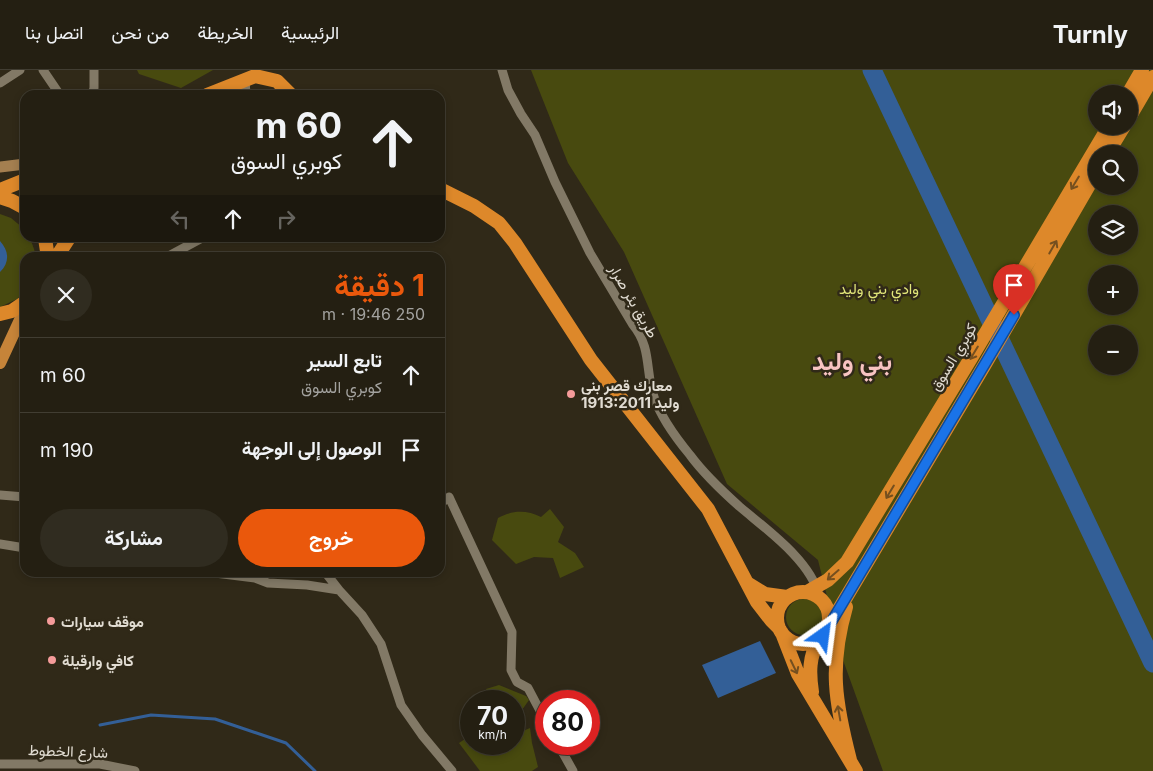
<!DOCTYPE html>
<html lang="ar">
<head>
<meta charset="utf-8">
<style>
  :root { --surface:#241f12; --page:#302c20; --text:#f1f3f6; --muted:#a3a29f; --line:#413d32; --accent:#ea580c }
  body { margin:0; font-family:Inter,Vazirmatn,sans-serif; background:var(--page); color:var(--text); direction:rtl; height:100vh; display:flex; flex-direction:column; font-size:19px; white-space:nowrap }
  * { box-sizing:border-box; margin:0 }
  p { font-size:16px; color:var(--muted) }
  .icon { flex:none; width:28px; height:28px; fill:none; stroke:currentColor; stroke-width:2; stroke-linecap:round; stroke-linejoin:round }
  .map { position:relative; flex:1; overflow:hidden; direction:ltr }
  .details { position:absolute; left:20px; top:182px; width:425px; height:325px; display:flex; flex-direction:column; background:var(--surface); border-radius:15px; box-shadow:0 2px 8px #0003,0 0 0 1px var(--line); direction:rtl }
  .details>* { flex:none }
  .top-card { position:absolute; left:20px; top:20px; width:425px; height:152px; border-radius:15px; box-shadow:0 2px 8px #0003,0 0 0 1px var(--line); direction:rtl; background:#241f12; color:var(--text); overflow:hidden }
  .fabs { position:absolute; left:1088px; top:15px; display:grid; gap:10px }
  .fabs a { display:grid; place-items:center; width:50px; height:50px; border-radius:50%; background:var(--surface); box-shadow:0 2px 8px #0003,0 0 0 1px var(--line); font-size:25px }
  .speed { position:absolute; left:460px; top:620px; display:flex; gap:10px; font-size:25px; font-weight:700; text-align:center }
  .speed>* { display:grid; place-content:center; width:65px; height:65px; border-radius:50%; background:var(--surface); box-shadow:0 2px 8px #0003,0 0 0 1px var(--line); line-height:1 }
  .speed small { font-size:12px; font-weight:400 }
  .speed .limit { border:8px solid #d22; background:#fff; color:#111 }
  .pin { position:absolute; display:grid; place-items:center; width:42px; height:42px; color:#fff; margin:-51px -21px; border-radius:50% 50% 50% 0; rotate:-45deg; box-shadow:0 0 5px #0007 }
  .pin .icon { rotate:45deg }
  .me { position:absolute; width:55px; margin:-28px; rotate:31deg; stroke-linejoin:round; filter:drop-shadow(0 0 4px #0008) }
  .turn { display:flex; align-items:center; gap:18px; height:105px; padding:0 20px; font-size:22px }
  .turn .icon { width:65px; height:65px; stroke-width:2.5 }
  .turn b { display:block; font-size:35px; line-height:42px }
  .lanes { display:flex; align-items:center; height:48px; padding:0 20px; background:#0003; justify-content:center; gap:25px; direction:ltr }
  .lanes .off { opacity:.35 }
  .round { display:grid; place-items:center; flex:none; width:52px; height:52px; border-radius:26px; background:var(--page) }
  .overview { display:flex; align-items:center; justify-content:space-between; height:85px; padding:0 20px }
  h1 { font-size:30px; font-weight:700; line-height:38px; color:var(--accent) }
  .cta { display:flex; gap:10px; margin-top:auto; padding:10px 20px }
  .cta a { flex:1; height:58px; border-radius:30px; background:var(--accent); color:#fff; font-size:20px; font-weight:700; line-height:58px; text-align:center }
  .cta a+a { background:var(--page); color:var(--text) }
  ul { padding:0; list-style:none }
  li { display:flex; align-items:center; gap:15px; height:75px; padding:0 20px; border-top:1px solid var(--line) }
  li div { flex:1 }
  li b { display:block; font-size:19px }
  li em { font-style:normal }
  header { display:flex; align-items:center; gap:30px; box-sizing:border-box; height:70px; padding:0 25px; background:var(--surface); border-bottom:1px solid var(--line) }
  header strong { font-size:24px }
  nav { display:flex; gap:28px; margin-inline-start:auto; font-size:18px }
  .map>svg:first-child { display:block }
</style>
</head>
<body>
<header>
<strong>Turnly</strong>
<nav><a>الرئيسية</a><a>الخريطة</a><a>من نحن</a><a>اتصل بنا</a></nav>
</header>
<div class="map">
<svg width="1153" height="701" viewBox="0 0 1153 701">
  <rect width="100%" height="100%" fill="#302918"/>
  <path fill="#484a0f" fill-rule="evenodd" d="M137,0h76l-32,18 -42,-14z
    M531,0h622v701h-270l-40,-111 -25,-100 -91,-76 -103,-232 -56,-89zM1096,24h33v32h-33zM1096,84h33v32h-33zM1096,144h33v32h-33zM1096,204h33v32h-33zM1096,264h33v32h-33z
    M0,144l11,4 12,10 2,10h5l4,11 2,8 -11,1v33l-8,8 -17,8z
    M550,439l14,18 -6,15 17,11 9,14 -24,11 -7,-20 -19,-1 -18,7 -24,-24 6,-22c14,-8 29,-8 43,-1z
    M786 547a18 18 0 1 1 36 0a18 18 0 1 1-36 0Z
    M499,615l27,11 3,4 -7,10 -8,3v-12h-23l-5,-12z
    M530,658l2,15 6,24 -6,4h-52l-21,-28 12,-8v9h43v-14l2,4z"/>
  <path fill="#335f97" d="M0,171c9,10 10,21 0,31z
    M760,571l16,32 -58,25 -16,-33z"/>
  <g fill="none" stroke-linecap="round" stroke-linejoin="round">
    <path stroke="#335f97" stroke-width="3" d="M100,655l51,-10 64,4 71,24 29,28"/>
    <path stroke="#335f97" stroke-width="19" d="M872,0l281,593"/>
    <path stroke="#827966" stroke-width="9" d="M43,0l17,25
      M502,0l6,20 13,24 14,21 20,47 35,71 43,72c19,23 12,46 21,72 7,21 22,41 36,58 14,19 32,36 50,52 27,23 71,54 79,89
      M245,9l1,16
      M0,13l20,-13
      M92,25l2,-7v-18
      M165,188l37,-20
      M0,425l25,2
      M440,434l9,-7 63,135 -1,38 6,12 11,6 18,34
      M0,474l25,4
      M207,502l48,6 13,5 39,2 32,5 23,25 19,29 20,61 21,30 30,36
      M325,502l14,18
      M558,674l15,27
      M0,694h100l35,7"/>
    <path stroke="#a47f50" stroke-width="11" d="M0,97l25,-3"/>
    <path stroke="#c68439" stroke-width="12" d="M0,293l25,-54"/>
    <path stroke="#dd882a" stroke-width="14" d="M1128,24l14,-24
      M207,25l48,-19 22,5 14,14
      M1129,48l24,-41
      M1107,84l17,-28
      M440,119l34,17 25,17 16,20 76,117 117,149 49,93 14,18 8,8
      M0,120l25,-10
      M0,127l12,4 13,7
      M45,168l3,20
      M56,188l13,-20
      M0,244l12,-3 13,-9
      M747,513l18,11 22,3
      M777 548a26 26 0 1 1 52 0a26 26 0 1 1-52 0Z
      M807,522l21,-12 19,-18 124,-204 138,-232
      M846,537c-17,59 -11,95 4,153
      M829,556l155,-260 112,-193
      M782,563l16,41 58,97
      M812,622c-3,-20 -3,-35 7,-53"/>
  </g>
  <defs><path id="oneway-shaft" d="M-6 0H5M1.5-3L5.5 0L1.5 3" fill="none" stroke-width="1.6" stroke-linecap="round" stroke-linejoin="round" transform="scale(1.25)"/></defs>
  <g stroke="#754f1f">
    <use href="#oneway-shaft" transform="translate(1075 113) rotate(121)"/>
    <use href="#oneway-shaft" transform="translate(1053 177) rotate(-60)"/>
    <use href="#oneway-shaft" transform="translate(974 283) rotate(121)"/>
    <use href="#oneway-shaft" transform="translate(890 422) rotate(121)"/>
    <use href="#oneway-shaft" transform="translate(833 505) rotate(139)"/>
    <use href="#oneway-shaft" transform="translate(794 597) rotate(64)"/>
    <use href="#oneway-shaft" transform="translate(839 643) rotate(-100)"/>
  </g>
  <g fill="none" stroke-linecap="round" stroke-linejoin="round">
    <defs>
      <path id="route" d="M823,566l191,-321"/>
    </defs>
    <use href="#route" stroke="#114b97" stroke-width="12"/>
    <use href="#route" stroke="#1a73e8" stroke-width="9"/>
  </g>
  <g fill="#f59b9a" stroke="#302918" stroke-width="2">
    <circle cx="571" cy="324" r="5"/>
    <circle cx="51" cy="551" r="5"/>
    <circle cx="52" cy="590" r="5"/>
  </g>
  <g text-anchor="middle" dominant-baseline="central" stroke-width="5" stroke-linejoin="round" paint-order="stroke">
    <g font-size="15" fill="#e1e679" stroke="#302918">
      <text x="879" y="218">وادي بني وليد</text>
    </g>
    <g font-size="15" fill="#e1dcd2" stroke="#302918">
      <text transform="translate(634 231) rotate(60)">طريق بئر صرار</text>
      <text transform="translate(953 287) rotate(-59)">كوبري السوق</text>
      <text transform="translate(68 681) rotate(2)">شارع الخطوط</text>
    </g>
    <g font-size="15" font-weight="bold" fill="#e1dcd2" stroke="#302918" text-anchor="start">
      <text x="581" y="315">معارك قصر بني<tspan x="581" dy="17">وليد 1913:2011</tspan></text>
      <text x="61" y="551">موقف سيارات</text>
      <text x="62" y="590">كافي وارقيلة</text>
    </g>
    <g font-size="25" font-weight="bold" fill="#f8c4c2" stroke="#302918">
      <text x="852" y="291">بني وليد</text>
    </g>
  </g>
</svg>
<div class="fabs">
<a><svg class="icon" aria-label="sound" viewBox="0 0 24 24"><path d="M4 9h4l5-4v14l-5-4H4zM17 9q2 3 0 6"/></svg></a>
<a><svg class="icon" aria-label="search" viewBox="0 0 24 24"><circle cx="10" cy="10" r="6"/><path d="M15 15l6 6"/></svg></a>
<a><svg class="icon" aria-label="layers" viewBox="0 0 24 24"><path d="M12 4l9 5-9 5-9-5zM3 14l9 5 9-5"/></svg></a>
<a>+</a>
<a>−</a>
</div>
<div class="speed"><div>70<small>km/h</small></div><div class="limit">80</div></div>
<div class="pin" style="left:1014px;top:245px;background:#d93025"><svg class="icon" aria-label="arrive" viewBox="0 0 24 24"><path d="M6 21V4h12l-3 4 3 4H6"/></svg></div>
<svg class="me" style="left:823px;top:566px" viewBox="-20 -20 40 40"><path d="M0-17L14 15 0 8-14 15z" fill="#1a73e8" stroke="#fff" stroke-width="4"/></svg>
<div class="top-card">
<div class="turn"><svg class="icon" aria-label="ahead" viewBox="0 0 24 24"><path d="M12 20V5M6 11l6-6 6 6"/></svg><div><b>60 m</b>كوبري السوق</div></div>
<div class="lanes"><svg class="icon off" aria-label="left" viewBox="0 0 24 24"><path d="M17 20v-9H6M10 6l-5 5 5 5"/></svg><svg class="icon" aria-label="ahead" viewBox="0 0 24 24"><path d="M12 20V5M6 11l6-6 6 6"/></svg><svg class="icon off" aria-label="right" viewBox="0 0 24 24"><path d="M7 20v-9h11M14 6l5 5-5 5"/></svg></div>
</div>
<section class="details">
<div class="overview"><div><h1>1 دقيقة</h1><p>250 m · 19:46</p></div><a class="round"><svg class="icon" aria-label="close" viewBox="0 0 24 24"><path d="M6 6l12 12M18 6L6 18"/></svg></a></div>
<ul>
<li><svg class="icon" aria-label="ahead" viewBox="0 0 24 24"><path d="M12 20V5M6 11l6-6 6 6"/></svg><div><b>تابع السير</b><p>كوبري السوق</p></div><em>60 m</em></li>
<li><svg class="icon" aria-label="arrive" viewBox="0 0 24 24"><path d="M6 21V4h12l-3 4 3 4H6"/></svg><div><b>الوصول إلى الوجهة</b></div><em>190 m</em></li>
</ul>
<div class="cta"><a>خروج</a><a>مشاركة</a></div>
</section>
</div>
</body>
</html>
